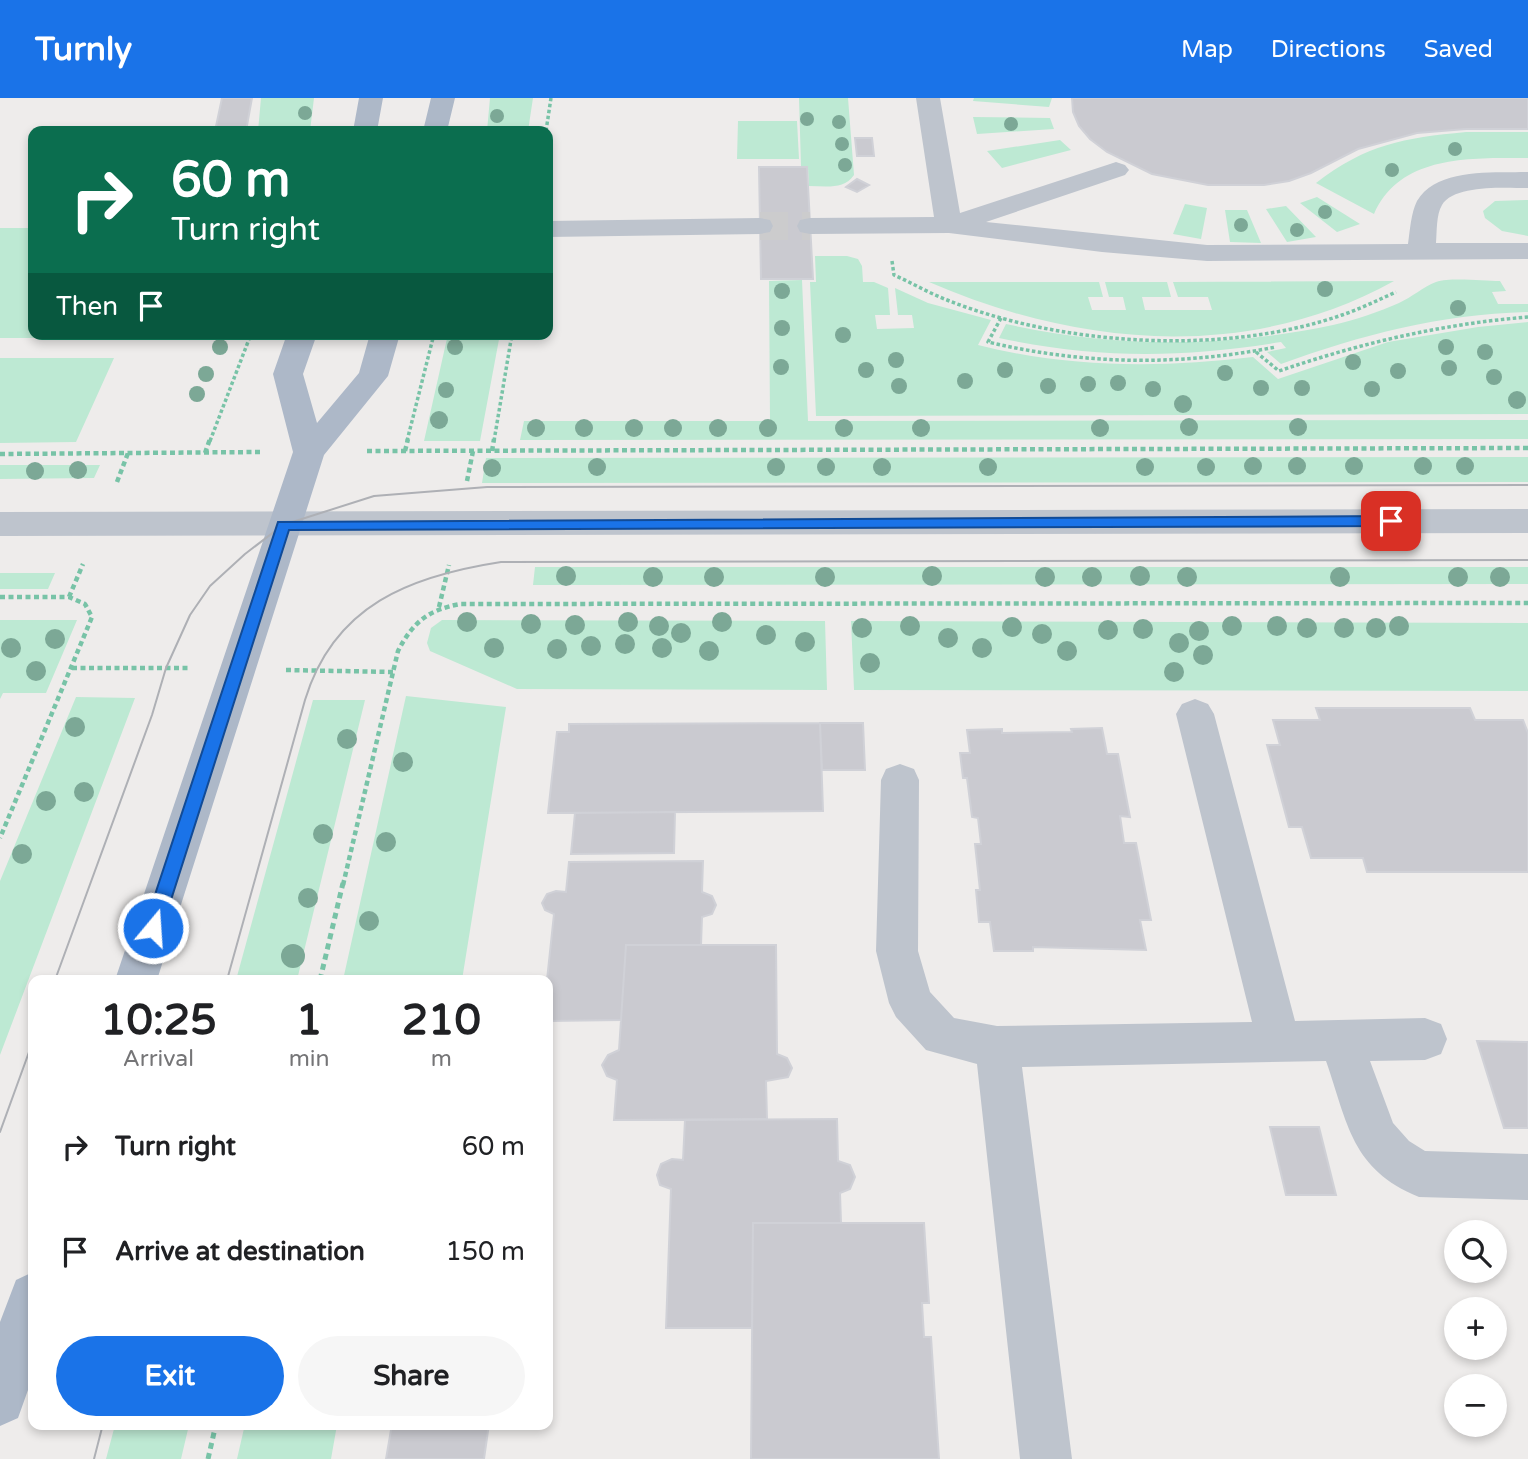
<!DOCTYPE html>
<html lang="en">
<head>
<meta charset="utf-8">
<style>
  :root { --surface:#fff; --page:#f6f6f6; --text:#202124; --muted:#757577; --accent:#1a73e8 }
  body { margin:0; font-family:"Varela Round",sans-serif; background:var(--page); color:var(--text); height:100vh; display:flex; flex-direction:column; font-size:26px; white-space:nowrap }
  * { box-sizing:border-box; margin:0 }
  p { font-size:23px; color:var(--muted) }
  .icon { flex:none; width:38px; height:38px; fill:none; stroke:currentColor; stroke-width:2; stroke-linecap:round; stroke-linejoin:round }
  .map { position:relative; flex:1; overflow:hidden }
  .panel { position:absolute; left:28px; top:877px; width:525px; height:455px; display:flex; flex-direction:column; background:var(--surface); border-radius:14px; box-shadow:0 4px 10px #0003 }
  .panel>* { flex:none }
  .top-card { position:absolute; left:28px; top:28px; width:525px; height:214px; border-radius:14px; box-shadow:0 4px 10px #0003; background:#0b6e4f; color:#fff; overflow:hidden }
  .buttons { position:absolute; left:1444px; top:1122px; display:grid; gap:14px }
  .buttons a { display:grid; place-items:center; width:63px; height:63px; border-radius:50%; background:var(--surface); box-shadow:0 4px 10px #0003; font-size:35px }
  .pin { position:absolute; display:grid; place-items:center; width:60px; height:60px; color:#fff; margin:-30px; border-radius:14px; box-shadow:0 4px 10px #0006 }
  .me { position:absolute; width:77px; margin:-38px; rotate:18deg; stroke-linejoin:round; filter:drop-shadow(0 0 5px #0008) }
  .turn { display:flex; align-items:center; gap:24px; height:147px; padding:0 28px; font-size:32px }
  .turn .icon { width:91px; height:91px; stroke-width:2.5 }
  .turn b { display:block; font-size:49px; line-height:60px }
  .then { display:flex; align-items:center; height:66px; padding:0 28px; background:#0003; gap:14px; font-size:26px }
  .eta { display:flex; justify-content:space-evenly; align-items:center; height:119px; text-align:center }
  .eta b { font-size:42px; font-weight:700; line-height:49px }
  .cta { display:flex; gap:14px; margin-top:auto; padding:14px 28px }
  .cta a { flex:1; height:80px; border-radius:42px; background:var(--accent); color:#fff; font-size:28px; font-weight:700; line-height:80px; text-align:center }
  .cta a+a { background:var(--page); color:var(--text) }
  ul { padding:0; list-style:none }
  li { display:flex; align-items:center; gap:21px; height:105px; padding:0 28px }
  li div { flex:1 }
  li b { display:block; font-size:26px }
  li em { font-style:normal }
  header { display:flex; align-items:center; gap:42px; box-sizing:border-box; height:98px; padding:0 35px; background:var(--accent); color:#fff }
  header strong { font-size:33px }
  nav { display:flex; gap:38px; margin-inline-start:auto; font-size:24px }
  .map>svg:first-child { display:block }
</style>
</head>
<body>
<header>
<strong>Turnly</strong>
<nav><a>Map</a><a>Directions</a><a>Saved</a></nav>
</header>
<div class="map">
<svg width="1528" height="1361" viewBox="0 0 1528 1361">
  <rect width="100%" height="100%" fill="#eeeceb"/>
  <path fill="#bde9d3" d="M261,0h53l-4,33h-52z
    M490,0h43l-5,33h-41z
    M799,0h49l6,77c-10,15 -29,11 -45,11l-1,-19 -7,-1z
    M974,0h78l-3,9 -76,-6z
    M973,19l77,1 4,11 -77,5z
    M738,23h59l2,38h-62z
    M1466,34h62v26c-56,0 -128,-4 -154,56l-58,-31c51,-39 87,-45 150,-51z
    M1060,42l11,10 -69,18 -15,-17z
    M1317,99l43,27 -23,8 -37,-29z
    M1528,102v36l-26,-5 -17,-13 -2,-7 12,-10z
    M1185,106l22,4 -6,31 -28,-5z
    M1286,108l30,31 -29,5 -21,-33z
    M1225,112h22l14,33 -31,-1z
    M0,130h33v106h43l-2,4h-74z
    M815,158h32l11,3 4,7 1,16h11l14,6 2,27h-15l2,14 37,-1 -2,-13h-14l-3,-27 33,15 63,17 -13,25c91,23 182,23 275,12l25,22 110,-37 90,-15 50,-5v92l-712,2 -6,-134h6z
    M802,182l6,141 720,-1v19l-1008,1 4,-19h246l-1,-140z
    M1394,183c-146,81 -316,66 -465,1h170l4,15h-15l4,13h34l-3,-13h-14l-4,-15h62l4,15h-29l3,13h67l-4,-13h-30l-5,-15z
    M1500,183l6,10 -14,1 6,12h30v8c-86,2 -167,23 -247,52l-14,-12 19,-4 -5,-6c-100,16 -182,17 -282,-4l7,-14c108,24 219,24 327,1 22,-5 46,-13 66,-22 13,-6 24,-16 37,-21 15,-5 47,-1 64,-1z
    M448,236h52l-20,107h-56z
    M0,260h114l-38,84 -76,1z
    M1528,359v25l-1046,1 4,-25z
    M0,367h100l-6,13 -94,1z
    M535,469h993v17l-995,1z
    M0,475h55l-7,16h-48z
    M0,522h77l-31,73h-43l-3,6z
    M442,522l383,1 2,69 -310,-1 -87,-38 -3,-8 4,-15z
    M851,523l677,2v68l-674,-1z
    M406,598l100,11 -44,273h-119z
    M76,599l59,1 -135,357v-174z
    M313,602h52l-68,280h-61z
    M245,1326l92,1 -6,34h-94z
    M115,1327h74l-8,34h-75z"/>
  <path fill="#cacad0" stroke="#d0d1d7" stroke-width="2" d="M222,0h30l-6,33h-31z
    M1072,0h456v31h-62l-49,4 -59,16 -47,24 -22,8 -25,4h-56l-56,-11 -45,-22 -17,-13 -11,-13 -6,-14z
    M855,40h17l2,18h-17z
    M759,69h48l6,112h-52z
    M857,81l12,6 -12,7 -11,-5z
    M1316,610h154l5,12h48l5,13v139h-161l-4,-14h-52l-9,-31h-13l-22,-82h13l-7,-25h47z
    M820,625h43l2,47h-43z
    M820,625l3,88 -275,2 9,-81h12v-8z
    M1102,630l5,26h11l12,63 -10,-1 4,27h12l15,77h-11l6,30 -113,-3v4h-39l-4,-29h-11l-3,-32h4l-5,-46h6l-3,-26 -6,-1 -5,-39h-4l-3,-25h10l-3,-23 35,-1v4l70,-1 -1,-3z
    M675,714l-1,41 -103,1 4,-41z
    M703,763l-1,31 10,4 4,9 -4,9 -10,3 -1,28h-75l-5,75 -73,1 -1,-41 7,-66 -9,-4 -3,-7 5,-9 9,-3 10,1 3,-30z
    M626,847h150l1,109 10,4 5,10 -4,9 -22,4 1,38 -153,1 3,-40 -10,-4 -5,-11 6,-10 11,-5z
    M1477,943l51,1v86h-24z
    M837,1021l1,42 12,4 5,12 -5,12 -10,4 1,30h-88l-1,105h-86l5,-139 -11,-4 -3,-10 4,-11 11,-5 11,1 2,-40z
    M1270,1029h49l17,68h-50z
    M753,1125h171l5,80h-7l2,34h7l8,122h-188z
    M392,1326h97l-5,35h-98z"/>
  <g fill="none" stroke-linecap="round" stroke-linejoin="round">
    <path stroke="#cccccd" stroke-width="28" stroke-dasharray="28 14" stroke-linecap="butt" d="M760,128h50"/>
    <path stroke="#78c3a7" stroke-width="3.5" stroke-dasharray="3.5 2.5" stroke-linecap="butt" d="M546,33l5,-33
      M892,163l2,14c18,8 35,18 53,25 115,46 277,56 395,15 18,-6 36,-15 54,-23
      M1001,220l-13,24c97,23 191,24 288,5
      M1256,254l23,19c82,-28 163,-47 249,-54
      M210,343l41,-107
      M407,343l27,-107
      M494,343l18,-107"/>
    <path stroke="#78c3a7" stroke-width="4.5" stroke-dasharray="5 3.5" stroke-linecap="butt" d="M367,353l1161,-3
      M405,353l3,-12
      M492,353l2,-12
      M205,355l5,-14
      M0,356l260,-2
      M467,383l6,-30
      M117,384l11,-29
      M0,499h69l16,7 7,13 -92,221
      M69,499l14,-33
      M439,509l10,-42
      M72,570h118
      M286,572l107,2
      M343,787l55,-234c15,-29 30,-41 62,-47l1068,-1"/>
    <path stroke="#78c3a7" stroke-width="5" stroke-dasharray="6 4.5" stroke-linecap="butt" d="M320,882l23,-97
      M208,1361l8,-35"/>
    <path fill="#bec4cd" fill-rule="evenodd" d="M916,0h24l20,115 147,-48 9,-3 9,3 4,5 -4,5 -139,47 221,23 201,-1c2,-14 3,-31 9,-43 20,-34 78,-28 111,-29v16c-21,0 -74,-4 -86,17 -6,10 -5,27 -6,38h92v16l-321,2 -105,-9 -153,-19 -139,1 -10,-2 -3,-6 3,-6 10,-2 124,-1z
      M760,120l10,2 3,6 -3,6 -10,2 -212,3v-16z
      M1195,601l13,5 6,10 81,307 130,-3 16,6 6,15 -6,15 -16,6 -55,1 23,62 16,18 16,10 103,3v46l-109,-3c-68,-28 -71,-73 -93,-136l-304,6 50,392h-52l-43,-395 -51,-14 -30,-33 -7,-14 -13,-52 5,-171 5,-11 14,-5 14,5 5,11 -1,171 12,41 24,26 43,8 255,-4 -76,-308 6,-10z"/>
    <path fill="#bec4cd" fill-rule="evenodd" d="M1528,411v24l-1528,3v-24z"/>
    <path fill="#adb8c8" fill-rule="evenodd" d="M359,0h24l-6,33h-24z
      M431,0h24l-8,33h-24z
      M287,236h30l-14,40 14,49 42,-50 11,-39h30l-12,42 -64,79 -167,525h-42l178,-528 -20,-78z
      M33,1174v104l-15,42 -18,8v-104l16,-42z"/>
    <path stroke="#aeb0b5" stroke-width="2" d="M55,882l97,-265 14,-47 24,-53 20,-29 35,-32 38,-29 91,-29 113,-9 1041,-2
      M227,882l78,-280c29,-95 105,-124 196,-138l1027,-2
      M0,1034l33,-91
      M94,1361l9,-35"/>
  </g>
  <g fill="#7ca896">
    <circle cx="305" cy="15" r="7"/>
    <circle cx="497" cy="18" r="7"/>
    <circle cx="807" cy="21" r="7"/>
    <circle cx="839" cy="24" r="7"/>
    <circle cx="1011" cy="26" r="7"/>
    <circle cx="842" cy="46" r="7"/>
    <circle cx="1455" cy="51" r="7"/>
    <circle cx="845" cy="67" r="7"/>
    <circle cx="1392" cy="72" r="7"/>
    <circle cx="1325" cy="114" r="7"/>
    <circle cx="1241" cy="127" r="7"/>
    <circle cx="1297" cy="132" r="7"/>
    <circle cx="1325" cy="191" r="8"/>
    <circle cx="782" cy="193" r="8"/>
    <circle cx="1458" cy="210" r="8"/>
    <circle cx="782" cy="230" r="8"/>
    <circle cx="843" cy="237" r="8"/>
    <circle cx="220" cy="249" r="8"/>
    <circle cx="455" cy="249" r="8"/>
    <circle cx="1446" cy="249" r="8"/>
    <circle cx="1485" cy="254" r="8"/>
    <circle cx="896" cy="262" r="8"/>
    <circle cx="1353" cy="264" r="8"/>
    <circle cx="781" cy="269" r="8"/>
    <circle cx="1449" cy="270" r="8"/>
    <circle cx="866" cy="272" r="8"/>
    <circle cx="1005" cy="272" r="8"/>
    <circle cx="1398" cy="273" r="8"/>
    <circle cx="1225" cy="275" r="8"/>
    <circle cx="206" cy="276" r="8"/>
    <circle cx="1494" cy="279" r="8"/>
    <circle cx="965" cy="283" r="8"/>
    <circle cx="1118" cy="285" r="8"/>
    <circle cx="1088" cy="286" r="8"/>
    <circle cx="899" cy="288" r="8"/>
    <circle cx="1048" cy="288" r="8"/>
    <circle cx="1261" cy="290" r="8"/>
    <circle cx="1302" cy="290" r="8"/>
    <circle cx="1153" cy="291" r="8"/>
    <circle cx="1372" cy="291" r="8"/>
    <circle cx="446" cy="292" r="8"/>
    <circle cx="197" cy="296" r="8"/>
    <circle cx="1517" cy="302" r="9"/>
    <circle cx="1183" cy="306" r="9"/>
    <circle cx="439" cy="322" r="9"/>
    <circle cx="1189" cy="329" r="9"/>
    <circle cx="1298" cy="329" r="9"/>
    <circle cx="536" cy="330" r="9"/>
    <circle cx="584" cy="330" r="9"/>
    <circle cx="634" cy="330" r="9"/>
    <circle cx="673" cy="330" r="9"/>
    <circle cx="718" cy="330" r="9"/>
    <circle cx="768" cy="330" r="9"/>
    <circle cx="844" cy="330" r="9"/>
    <circle cx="921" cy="330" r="9"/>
    <circle cx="1100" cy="330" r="9"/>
    <circle cx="1253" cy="368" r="9"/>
    <circle cx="1297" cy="368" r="9"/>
    <circle cx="1354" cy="368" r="9"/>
    <circle cx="1423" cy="368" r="9"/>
    <circle cx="1465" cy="368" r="9"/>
    <circle cx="597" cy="369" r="9"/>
    <circle cx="776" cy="369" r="9"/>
    <circle cx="826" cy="369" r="9"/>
    <circle cx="882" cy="369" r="9"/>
    <circle cx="988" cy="369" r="9"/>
    <circle cx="1145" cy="369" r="9"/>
    <circle cx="1206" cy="369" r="9"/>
    <circle cx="492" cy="370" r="9"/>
    <circle cx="78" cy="372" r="9"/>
    <circle cx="35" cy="373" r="9"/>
    <circle cx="566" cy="478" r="10"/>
    <circle cx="932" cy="478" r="10"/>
    <circle cx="1140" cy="478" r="10"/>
    <circle cx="653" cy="479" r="10"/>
    <circle cx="714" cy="479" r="10"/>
    <circle cx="825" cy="479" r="10"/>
    <circle cx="1045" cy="479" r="10"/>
    <circle cx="1092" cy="479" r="10"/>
    <circle cx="1187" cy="479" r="10"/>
    <circle cx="1340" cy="479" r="10"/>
    <circle cx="1458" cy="479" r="10"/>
    <circle cx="1500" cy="479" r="10"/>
    <circle cx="467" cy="524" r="10"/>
    <circle cx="628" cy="524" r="10"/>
    <circle cx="722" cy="524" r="10"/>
    <circle cx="531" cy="526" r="10"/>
    <circle cx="575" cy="527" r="10"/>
    <circle cx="659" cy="528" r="10"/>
    <circle cx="910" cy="528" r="10"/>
    <circle cx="1232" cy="528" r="10"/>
    <circle cx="1277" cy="528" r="10"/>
    <circle cx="1399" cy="528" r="10"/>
    <circle cx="1012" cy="529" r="10"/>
    <circle cx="862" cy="530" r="10"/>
    <circle cx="1307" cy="530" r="10"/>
    <circle cx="1344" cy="530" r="10"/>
    <circle cx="1376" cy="530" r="10"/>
    <circle cx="1143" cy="531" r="10"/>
    <circle cx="1108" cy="532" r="10"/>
    <circle cx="1199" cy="533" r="10"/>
    <circle cx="681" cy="535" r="10"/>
    <circle cx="1042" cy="536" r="10"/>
    <circle cx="766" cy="537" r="10"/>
    <circle cx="948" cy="540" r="10"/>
    <circle cx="55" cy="541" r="10"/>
    <circle cx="805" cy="544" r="10"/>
    <circle cx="1179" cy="545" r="10"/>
    <circle cx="625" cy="546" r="10"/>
    <circle cx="591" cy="548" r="10"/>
    <circle cx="11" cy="550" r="10"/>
    <circle cx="494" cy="550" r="10"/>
    <circle cx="662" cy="550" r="10"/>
    <circle cx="982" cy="550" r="10"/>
    <circle cx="557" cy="551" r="10"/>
    <circle cx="709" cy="553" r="10"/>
    <circle cx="1067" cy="553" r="10"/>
    <circle cx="1203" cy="557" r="10"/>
    <circle cx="870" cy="565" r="10"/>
    <circle cx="36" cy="573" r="10"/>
    <circle cx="1174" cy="574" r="10"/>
    <circle cx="75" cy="629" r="10"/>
    <circle cx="347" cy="641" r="10"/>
    <circle cx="403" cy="664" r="10"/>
    <circle cx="84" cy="694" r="10"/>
    <circle cx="46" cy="703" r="10"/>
    <circle cx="323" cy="736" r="10"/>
    <circle cx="386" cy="744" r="10"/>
    <circle cx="22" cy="756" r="10"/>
    <circle cx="308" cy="800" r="10"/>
    <circle cx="369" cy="823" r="10"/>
    <circle cx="293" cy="858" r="12"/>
  </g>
  <path fill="#1a73e8" stroke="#114b97" stroke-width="2" d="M1391,418l7,5 -7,5 -1102,4 -127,398 -3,6 -6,2 -6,-2 -3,-6 134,-406z"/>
</svg>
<div class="buttons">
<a><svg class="icon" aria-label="search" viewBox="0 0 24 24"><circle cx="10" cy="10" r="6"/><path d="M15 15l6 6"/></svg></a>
<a>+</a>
<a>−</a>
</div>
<div class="pin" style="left:1391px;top:423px;background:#d93025"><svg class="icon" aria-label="arrive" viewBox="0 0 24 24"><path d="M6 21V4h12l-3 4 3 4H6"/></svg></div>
<svg class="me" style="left:153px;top:830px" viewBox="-20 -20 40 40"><circle r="17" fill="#1a73e8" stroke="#fff" stroke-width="3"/><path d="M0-11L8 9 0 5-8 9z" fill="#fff"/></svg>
<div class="top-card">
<div class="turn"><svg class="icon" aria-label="right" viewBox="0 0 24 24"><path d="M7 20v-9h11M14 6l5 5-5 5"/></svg><div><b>60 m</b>Turn right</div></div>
<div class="then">Then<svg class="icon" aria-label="arrive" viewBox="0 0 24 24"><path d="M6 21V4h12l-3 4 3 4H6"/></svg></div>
</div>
<section class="panel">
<div class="eta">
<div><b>10:25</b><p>Arrival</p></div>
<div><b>1</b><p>min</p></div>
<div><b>210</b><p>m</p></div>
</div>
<ul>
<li><svg class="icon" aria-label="right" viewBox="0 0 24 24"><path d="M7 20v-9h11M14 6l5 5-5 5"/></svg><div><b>Turn right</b></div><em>60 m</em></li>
<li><svg class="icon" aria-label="arrive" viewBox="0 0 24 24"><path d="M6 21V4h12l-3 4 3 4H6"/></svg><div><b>Arrive at destination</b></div><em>150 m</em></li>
</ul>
<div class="cta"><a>Exit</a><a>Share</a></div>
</section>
</div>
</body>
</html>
